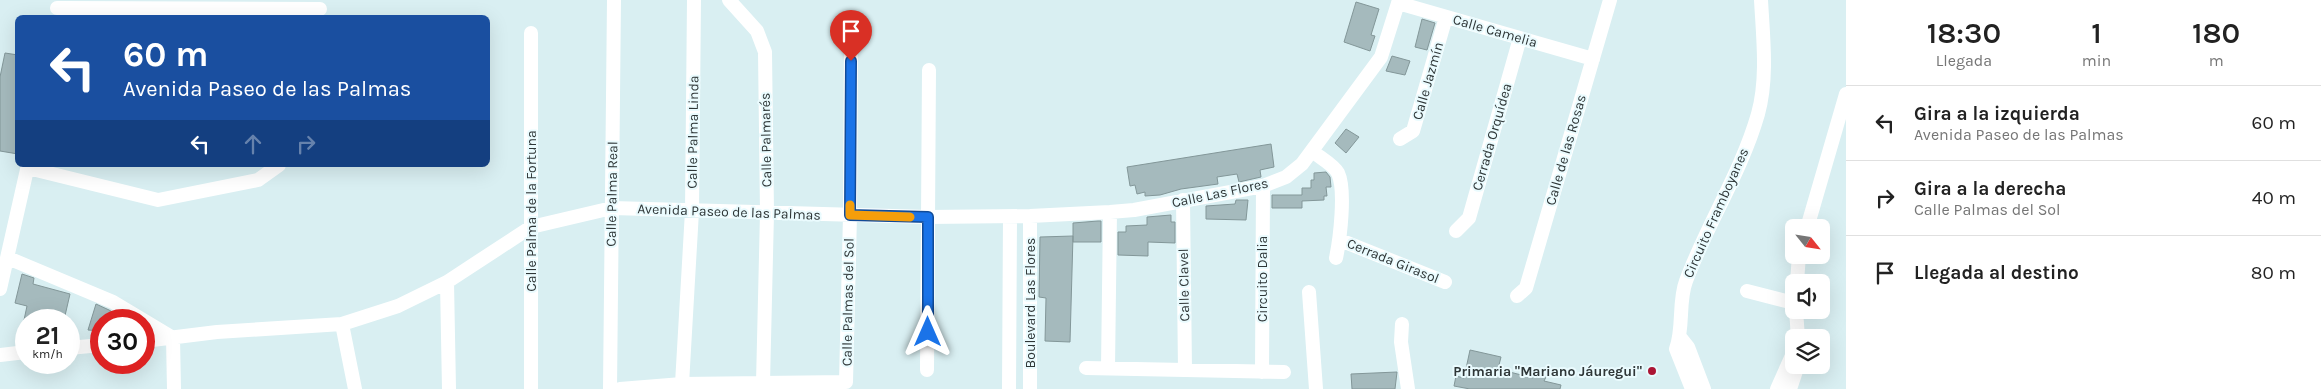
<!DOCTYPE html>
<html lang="es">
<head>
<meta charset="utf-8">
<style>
  :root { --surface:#fff; --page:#f6f6f6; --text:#222; --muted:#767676; --line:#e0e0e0 }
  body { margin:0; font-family:Karla,sans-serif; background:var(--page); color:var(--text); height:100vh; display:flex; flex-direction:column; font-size:19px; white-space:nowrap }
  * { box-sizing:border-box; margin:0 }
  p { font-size:16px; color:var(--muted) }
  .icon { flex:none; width:28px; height:28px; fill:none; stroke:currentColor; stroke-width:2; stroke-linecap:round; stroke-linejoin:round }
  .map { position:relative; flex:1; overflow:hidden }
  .side { display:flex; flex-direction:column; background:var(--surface); width:475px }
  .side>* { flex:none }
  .guide { position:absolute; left:15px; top:15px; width:475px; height:152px; border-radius:8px; box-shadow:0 5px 20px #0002; background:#1a4fa0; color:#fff; overflow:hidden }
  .needle { width:32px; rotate:120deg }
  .controls { position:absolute; left:1785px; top:219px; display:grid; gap:10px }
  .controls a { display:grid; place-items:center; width:45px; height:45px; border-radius:8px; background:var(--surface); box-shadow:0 5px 20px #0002; font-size:25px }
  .speed { position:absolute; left:15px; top:309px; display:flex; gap:10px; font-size:25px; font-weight:700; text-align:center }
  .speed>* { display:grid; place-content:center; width:65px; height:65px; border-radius:50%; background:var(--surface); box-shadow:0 5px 20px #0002; line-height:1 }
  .speed small { font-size:12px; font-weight:400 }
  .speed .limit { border:8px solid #d22; background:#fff; color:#111 }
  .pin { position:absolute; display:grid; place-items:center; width:42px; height:42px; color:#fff; margin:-51px -21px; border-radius:50% 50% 50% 0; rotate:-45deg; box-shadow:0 0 5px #0007 }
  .pin .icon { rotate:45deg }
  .me { position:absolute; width:55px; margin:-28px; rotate:0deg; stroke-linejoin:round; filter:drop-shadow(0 0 4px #0008) }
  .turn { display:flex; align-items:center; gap:18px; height:105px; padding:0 25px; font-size:22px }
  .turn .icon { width:65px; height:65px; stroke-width:2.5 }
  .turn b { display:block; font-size:35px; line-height:42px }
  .lanes { display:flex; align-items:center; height:48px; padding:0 25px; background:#0003; justify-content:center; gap:25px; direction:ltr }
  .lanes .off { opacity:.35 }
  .eta { display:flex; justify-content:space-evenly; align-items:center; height:85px; text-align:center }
  .eta b { font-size:30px; font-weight:600; line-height:35px }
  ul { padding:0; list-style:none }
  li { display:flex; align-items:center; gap:15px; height:75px; padding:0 25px; border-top:1px solid var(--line) }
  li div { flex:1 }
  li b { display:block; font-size:19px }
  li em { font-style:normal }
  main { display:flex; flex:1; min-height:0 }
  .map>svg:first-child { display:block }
</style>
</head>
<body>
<main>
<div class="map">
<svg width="1846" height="389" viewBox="0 0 1846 389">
  <rect width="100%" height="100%" fill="#d9eff2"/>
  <path fill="#a5babd" stroke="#839799" d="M1356,2l23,7 -8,26 4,1 -5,15 -26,-9z
    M1422,19l13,4 -8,27 -12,-3z
    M5,53l13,2v99l-18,-3v-74z
    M1392,56l18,5 -5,14 -19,-4z
    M1346,129l13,8 -13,16 -11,-10z
    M1271,144l3,23 -14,3 1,7 -22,5 -2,-8 -20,3 1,7 -37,5 -21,6 -15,1v-4l-8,2 -2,-9 -5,1 -3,-19z
    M1326,172l4,5 1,10h-5l1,9h-3v4l-22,1v7h-30v-13h30v-7h9v-8h3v-7z
    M1236,200h12l-2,20 -40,-1v-13l29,-2z
    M1171,215v7h4v21l-27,-1v14l-30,-1v-23h8v-6l21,-1v-8z
    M1098,221h3v21h-28v-19z
    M1073,236l-3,106 -25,-1 1,-43 -7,-1 1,-60z
    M22,274l12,4 -1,6 37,10 -6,26h-40l3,-14 -12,-3z
    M96,304l13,6 17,10h-25v11l-13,-1z
    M1470,350l31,7 -3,12 35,9 1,-4 12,3 -2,4 17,4 -1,4h-90l-16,-3 2,-10 8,2z
    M1397,372l-2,17h-43l-1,-15z"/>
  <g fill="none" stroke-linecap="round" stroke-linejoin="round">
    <path stroke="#fff" stroke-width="14" d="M729,0l28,31 8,21 2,161 -4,170
      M1398,3l195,56
      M57,8l263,1
      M531,33v356
      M1400,139l13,-8 33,-114
      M1312,151c7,6 22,14 26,22 8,17 2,66 -2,85
      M28,168l130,32 100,-20 21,-15
      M1183,200l2,170
      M1030,216v173
      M1807,228l39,-134
      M1456,231l13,-13 51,-180
      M1340,240l105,42
      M8,258l105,44 60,36 1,51
      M447,282l2,107
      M1797,282l2,-27
      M0,289l28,-124
      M1747,291l47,12
      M1309,292l7,97
      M1517,296l9,-8 84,-288
      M1796,310l2,28
      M342,324l13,65
      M1402,324l-1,18 7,47
      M1680,337l8,10 16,42
      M144,341l73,-9 125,-8 56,-18 49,-24 84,-55 81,-19 316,9 102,-1 80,-4 24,-2 129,-24 23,-9 16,-13 79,-107 18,-57
      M69,348l32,-3
      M0,355l26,-3
      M1086,368l198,4
      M1108,368l2,-156
      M927,370l2,-300
      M1262,372l1,-186
      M682,384l10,-173 2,-211
      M610,389l4,-389
      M620,389l62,-5 164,-2 4,-167 1,-174
      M1009,389l1,-172
      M1692,389l-16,-40c8,-22 2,-47 10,-68 21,-57 55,-108 72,-167 10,-36 5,-77 3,-114
      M1777,389l17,-38
      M1790,389l8,-24"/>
  </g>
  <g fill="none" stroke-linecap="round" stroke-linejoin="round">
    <defs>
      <path id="route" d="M851,61l-1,154 78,2v115"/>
    </defs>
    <use href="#route" stroke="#114b97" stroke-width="12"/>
    <use href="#route" stroke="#1a73e8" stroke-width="9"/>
    <path stroke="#f59e0b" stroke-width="9" d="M850,205v10l60,2"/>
  </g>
  <circle fill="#ab1534" stroke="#eafbfe" stroke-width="2" cx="1652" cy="371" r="5"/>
  <g text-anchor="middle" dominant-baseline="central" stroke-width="4" stroke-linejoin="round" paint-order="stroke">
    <g font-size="14" fill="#2e3637" stroke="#eafbfe">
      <text transform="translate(1495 31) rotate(16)">Calle Camelia</text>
      <text transform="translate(1428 81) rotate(-74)">Calle Jazmín</text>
      <text transform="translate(693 132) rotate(-89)">Calle Palma Linda</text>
      <text transform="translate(1492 137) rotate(-74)">Cerrada Orquídea</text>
      <text transform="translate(766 140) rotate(-91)">Calle Palmarés</text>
      <text transform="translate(1566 150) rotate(-74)">Calle de las Rosas</text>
      <text transform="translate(1220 193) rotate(-12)">Calle Las Flores</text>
      <text transform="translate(612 194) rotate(-89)">Calle Palma Real</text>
      <text transform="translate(531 211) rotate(-90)">Calle Palma de la Fortuna</text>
      <text transform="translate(729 212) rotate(2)">Avenida Paseo de las Palmas</text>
      <text transform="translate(1716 213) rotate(-66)">Circuito Framboyanes</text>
      <text transform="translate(1393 261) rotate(22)">Cerrada Girasol</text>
      <text transform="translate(1262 279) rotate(-90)">Circuito Dalia</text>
      <text transform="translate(1184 285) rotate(-91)">Calle Clavel</text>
      <text transform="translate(848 302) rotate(-89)">Calle Palmas del Sol</text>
      <text transform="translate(1030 303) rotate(-90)">Boulevard Las Flores</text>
    </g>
    <g font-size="14" font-weight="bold" fill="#2e3637" stroke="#eafbfe" text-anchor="end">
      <text x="1642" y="371">Primaria "Mariano Jáuregui"</text>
    </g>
  </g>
</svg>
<div class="controls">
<a><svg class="needle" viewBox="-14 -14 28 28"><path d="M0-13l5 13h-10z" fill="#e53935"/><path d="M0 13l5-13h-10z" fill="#767676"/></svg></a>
<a><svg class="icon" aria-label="sound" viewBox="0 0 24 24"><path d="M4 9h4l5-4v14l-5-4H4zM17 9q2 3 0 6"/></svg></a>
<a><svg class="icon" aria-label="layers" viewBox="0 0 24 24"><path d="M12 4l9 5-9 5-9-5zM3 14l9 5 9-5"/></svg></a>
</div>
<div class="speed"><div>21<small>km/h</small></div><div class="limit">30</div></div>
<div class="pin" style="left:851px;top:61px;background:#d93025"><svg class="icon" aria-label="arrive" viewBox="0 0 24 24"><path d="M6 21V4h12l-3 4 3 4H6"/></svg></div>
<svg class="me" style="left:928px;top:332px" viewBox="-20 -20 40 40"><path d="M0-17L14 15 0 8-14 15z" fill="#1a73e8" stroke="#fff" stroke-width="4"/></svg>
<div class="guide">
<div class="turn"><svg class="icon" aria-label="left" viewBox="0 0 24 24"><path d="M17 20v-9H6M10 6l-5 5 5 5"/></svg><div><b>60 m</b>Avenida Paseo de las Palmas</div></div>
<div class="lanes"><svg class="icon" aria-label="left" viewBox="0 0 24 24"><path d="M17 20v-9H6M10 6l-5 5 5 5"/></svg><svg class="icon off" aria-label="ahead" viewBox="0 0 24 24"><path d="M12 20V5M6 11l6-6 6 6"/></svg><svg class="icon off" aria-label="right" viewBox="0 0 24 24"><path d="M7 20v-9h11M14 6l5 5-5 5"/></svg></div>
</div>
</div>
<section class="side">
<div class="eta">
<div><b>18:30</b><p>Llegada</p></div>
<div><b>1</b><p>min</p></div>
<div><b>180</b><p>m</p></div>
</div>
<ul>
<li><svg class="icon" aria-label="left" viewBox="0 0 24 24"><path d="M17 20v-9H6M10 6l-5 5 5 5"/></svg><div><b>Gira a la izquierda</b><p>Avenida Paseo de las Palmas</p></div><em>60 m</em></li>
<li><svg class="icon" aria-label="right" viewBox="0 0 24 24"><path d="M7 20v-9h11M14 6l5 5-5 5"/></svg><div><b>Gira a la derecha</b><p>Calle Palmas del Sol</p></div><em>40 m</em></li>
<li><svg class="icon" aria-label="arrive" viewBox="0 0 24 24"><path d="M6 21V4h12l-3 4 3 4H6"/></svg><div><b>Llegada al destino</b></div><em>80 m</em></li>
</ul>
</section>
</main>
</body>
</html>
